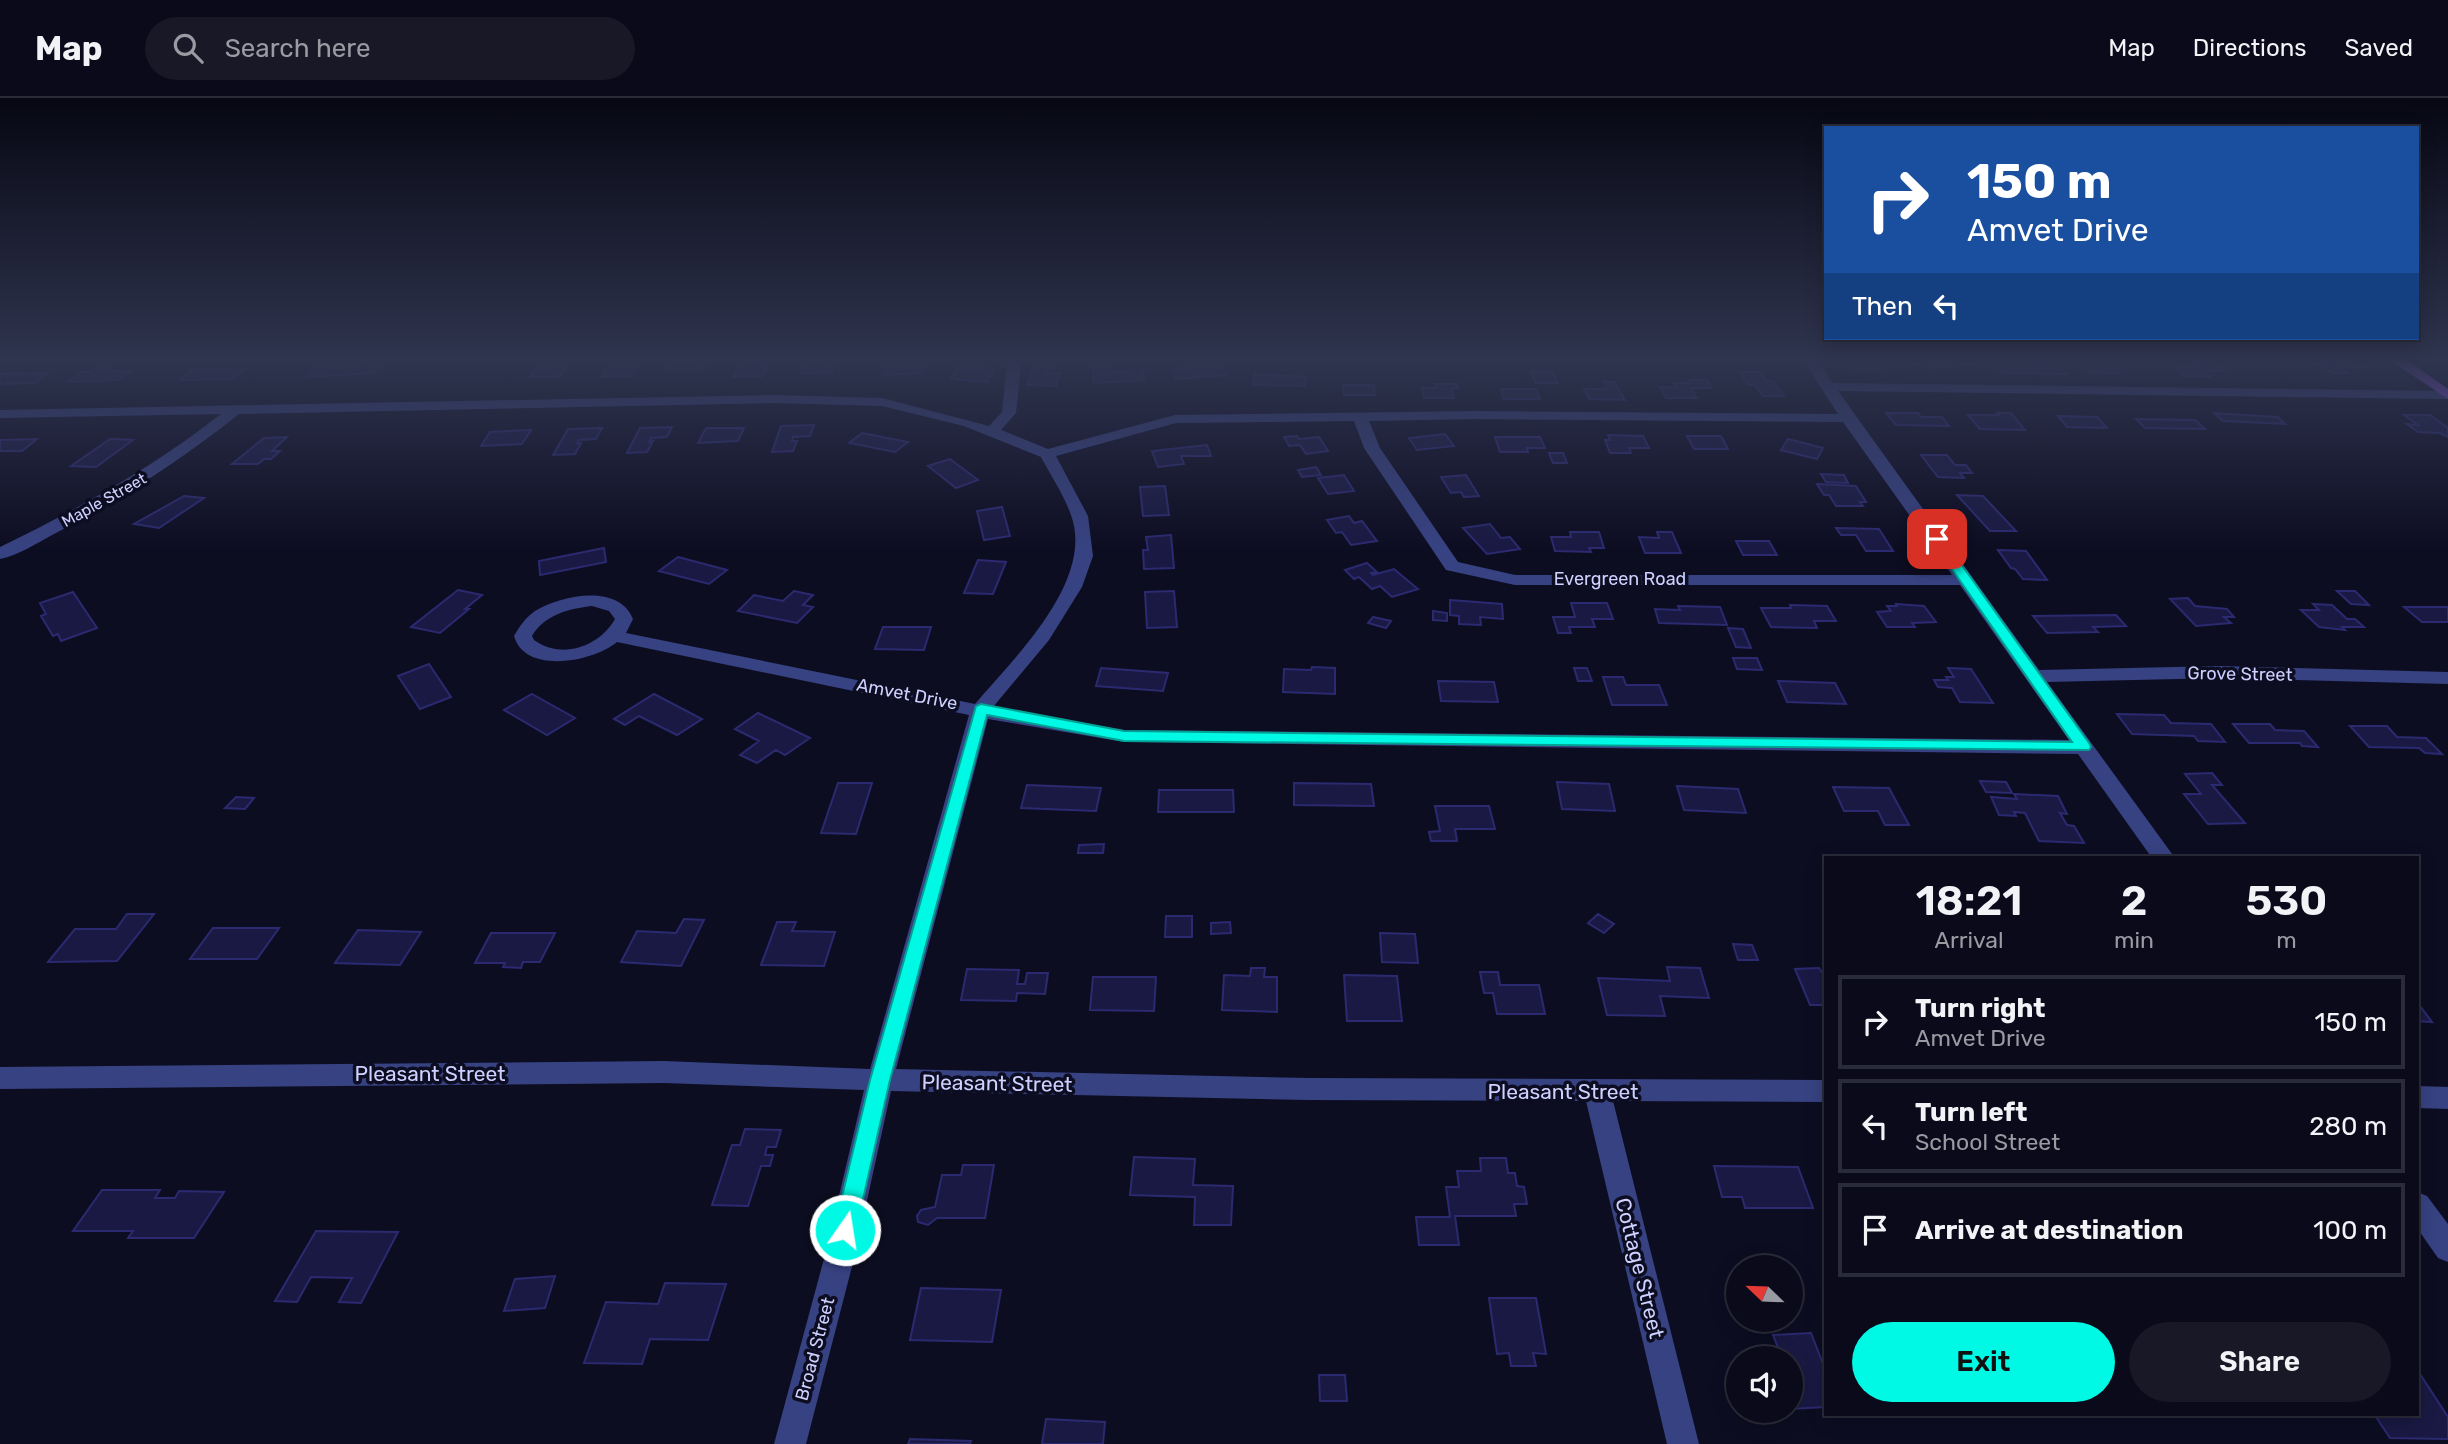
<!DOCTYPE html>
<html lang="en">
<head>
<meta charset="utf-8">
<style>
  :root { --surface:#0a0a1a; --page:#181827; --text:#f1f3f6; --muted:#999aa2; --line:#2a2b39; --accent:#00f9e4 }
  body { margin:0; font-family:Rubik,sans-serif; background:var(--page); color:var(--text); height:100vh; display:flex; flex-direction:column; font-size:26px; white-space:nowrap }
  * { box-sizing:border-box; margin:0 }
  p { font-size:23px; color:var(--muted) }
  .icon { flex:none; width:38px; height:38px; fill:none; stroke:currentColor; stroke-width:2; stroke-linecap:round; stroke-linejoin:round }
  .map { position:relative; flex:1; overflow:hidden }
  .sheet { position:absolute; left:1824px; top:758px; width:595px; height:560px; display:flex; flex-direction:column; background:var(--surface); border-radius:0px; box-shadow:0 4px 18px #0003,0 0 0 2px var(--line) }
  .sheet>* { flex:none }
  .guide { position:absolute; left:1824px; top:28px; width:595px; height:214px; border-radius:0px; box-shadow:0 4px 18px #0003,0 0 0 2px var(--line); background:#1a4fa0; color:#fff; overflow:hidden }
  .needle { width:46px; rotate:293deg }
  .buttons { position:absolute; left:1726px; top:1157px; display:grid; gap:14px }
  .buttons a { display:grid; place-items:center; width:77px; height:77px; border-radius:50%; background:var(--surface); box-shadow:0 4px 18px #0003,0 0 0 2px var(--line); font-size:35px }
  .pin { position:absolute; display:grid; place-items:center; width:60px; height:60px; color:#fff; margin:-30px; border-radius:14px; box-shadow:0 4px 10px #0006 }
  .me { position:absolute; width:77px; margin:-38px; rotate:13deg; stroke-linejoin:round; filter:drop-shadow(0 0 5px #0008) }
  .turn { display:flex; align-items:center; gap:24px; height:147px; padding:0 28px; font-size:32px }
  .turn .icon { width:91px; height:91px; stroke-width:2.5 }
  .turn b { display:block; font-size:49px; line-height:60px }
  .then { display:flex; align-items:center; height:66px; padding:0 28px; background:#0003; gap:14px; font-size:26px }
  .eta { display:flex; justify-content:space-evenly; align-items:center; height:119px; text-align:center }
  .eta b { font-size:42px; font-weight:600; line-height:49px }
  .button { display:flex; gap:14px; margin-top:auto; padding:14px 28px }
  .button a { flex:1; height:80px; border-radius:42px; background:var(--accent); color:#111; font-size:28px; font-weight:600; line-height:80px; text-align:center }
  .button a+a { background:var(--page); color:var(--text) }
  ul { padding:0; list-style:none }
  li { display:flex; align-items:center; gap:21px; height:94px; margin:0 14px 10px; padding:0 14px; border:4px solid var(--line); border-radius:0px }
  li div { flex:1 }
  li b { display:block; font-size:26px }
  li em { font-style:normal }
  header { display:flex; align-items:center; gap:42px; box-sizing:border-box; height:98px; padding:0 35px; background:var(--surface); border-bottom:2px solid var(--line) }
  header strong { font-size:33px }
  nav { display:flex; gap:38px; margin-inline-start:auto; font-size:24px }
  .search { width:490px; height:63px; background:var(--page); display:flex; align-items:center; gap:18px; box-sizing:border-box; padding:0 24px; border-radius:38px; color:var(--muted); font-size:26px }
  .map>svg:first-child { display:block }
</style>
</head>
<body>
<header>
<strong>Map</strong>
<div class="search"><svg class="icon" aria-label="search" viewBox="0 0 24 24"><circle cx="10" cy="10" r="6"/><path d="M15 15l6 6"/></svg>Search here</div>
<nav><a>Map</a><a>Directions</a><a>Saved</a></nav>
</header>
<div class="map">
<svg width="2448" height="1346" viewBox="0 0 2448 1346">
  <rect width="100%" height="100%" fill="#0d0d22"/>
  <path fill="#191943" stroke="#2b2a70" stroke-width="2" d="M552,262h19l-11,17h-31l7,-9 15,-1 3,-3h-4z
    M612,262h18l-8,6h14l-6,10 -29,1z
    M670,262h37l-4,9 -38,1z
    M741,262h19l-7,4h16l-6,12 -30,1z
    M806,262h16l-2,3 15,-1 -3,10 -31,1z
    M1035,262h20l-3,9 -4,-1 -2,5h14l-4,13 -29,-1z
    M1848,262h24l8,10h-24z
    M1910,262h65l3,4 -51,4 -4,-4h-10z
    M2326,262h27l11,7 -24,1 8,5h-16l-15,-10h13z
    M360,263h13l-4,4h12l-8,8 -67,4 10,-10 39,-1z
    M1993,263l63,3 10,10 -62,-1z
    M2080,263l30,1 11,11 -31,-1z
    M925,264l-2,11 -38,2 3,-12z
    M2193,264h21l10,9h-21l7,6 -25,-1 -11,-10h24z
    M1093,267h14l1,7 35,-2 1,10 -50,3z
    M1222,267l5,10 -51,4 -3,-10z
    M95,269h15l-6,4h27l-12,9 -51,2 13,-10h9z
    M959,269l36,2 -8,13 -36,-3z
    M192,271h53l-12,10 -53,1z
    M1552,273l6,12h-22l-5,-11z
    M1740,274h20l6,9h7l11,15h-21l-8,-11h-7z
    M48,275l-14,10 -34,1v-10z
    M1255,276l51,3 -1,9 -52,-1z
    M1689,282h18l4,8h-20l6,10h-31l-6,-11 16,1 -2,-5h17z
    M1604,284h10l11,18 -36,-1 -5,-10h23z
    M1435,286h22l1,4h-6l2,10h-30l-2,-10h14z
    M1343,287h31l1,10h-31z
    M1501,291h35l4,10h-36z
    M1886,315h32l3,4h21l7,9 -53,-1z
    M1997,315h14l14,17 -45,-1 -12,-14h31z
    M2214,315l64,4 7,7 -62,-3z
    M2404,317h26l18,13v9l-8,-4 -22,-1 -11,-8 11,1z
    M2058,318l39,1 10,11 -40,-1z
    M2136,321l59,1 10,9 -60,-1z
    M814,327l-4,11 -17,1 -1,4h5l-4,10 -21,1 9,-26z
    M672,329l-5,10 -16,1 -2,4 4,-1 -6,11 -20,1 13,-25z
    M602,330l-6,11 -17,1 -2,3h4l-6,11 -22,1 15,-26z
    M706,330h38l-6,13 -40,2z
    M531,332l-9,14 -41,2 9,-14z
    M862,335l46,9 -13,10 -46,-9z
    M1445,336l9,12 -37,4 -8,-12z
    M1608,337l35,1 6,12h-20l2,5h-21l-5,-13h5z
    M1297,338l2,3 20,-2 9,14 -22,3 -6,-9 -11,1 -5,-9z
    M1687,338h34l7,13h-34z
    M287,339l-15,14h8l-9,8h-7l-6,5h-26l32,-26z
    M1495,339h45l5,11h-18l1,4h-28z
    M37,341l-15,12h-22v-11z
    M110,341l23,1 -37,27 -25,-1z
    M1788,341l35,9 -6,11 -36,-9z
    M1207,347l4,11h-30l3,8 -26,3 -6,-16z
    M1549,355h14l4,10h-14z
    M1921,357h26l8,10h11l6,8h-12l4,5 -26,-1z
    M950,361l28,21 -22,8 -28,-22z
    M1316,369l5,8 -19,2 -4,-7z
    M1821,376l23,1 4,8 -22,-1z
    M1344,377l10,16 -26,3 -10,-16z
    M1466,377l13,21 -15,1 -3,-5 -10,1 -10,-16z
    M1817,386l39,2 10,16h-6l3,4h-27l-7,-11h-5z
    M1165,388l4,29 -26,1 -3,-29z
    M1957,397l26,1 33,35h-26z
    M184,398l20,2 -45,30 -25,-4z
    M1002,409l8,29 -26,4 -7,-29z
    M1349,418l5,7 8,-2 15,20 -26,4 -9,-13 -6,1 -9,-13z
    M1490,426l11,14 9,-1 10,12 -33,5 -24,-26z
    M1836,430l43,1 14,22h-27l-10,-16h-15z
    M1570,434h29l5,16h-15l2,4 -36,-1 -4,-14h20z
    M1657,434h15l9,21h-36l-6,-16 20,1z
    M1171,437l3,33 -30,1 -1,-19h5l-2,-13z
    M1736,443h33l8,14h-34z
    M604,450l2,14 -66,13 -1,-14z
    M1998,452l28,1 21,29 -24,-1 -8,-10 -4,-1z
    M678,459l49,13 -18,14 -50,-13z
    M978,462l28,2 -13,32 -29,-1z
    M1367,465l10,9 -6,1 2,2 21,-6 24,20 -26,8 -12,-11 -8,3 -13,-12 -5,2 -9,-9z
    M458,492l24,5 -17,14h4l-29,24 -29,-6z
    M794,493l19,4 -10,10 10,2 -16,16 -59,-12 16,-16 29,6z
    M1174,493l3,36 -30,1 -2,-36z
    M2337,493h18l14,14 -18,-1z
    M73,494l24,36 -36,13 -3,-7 -5,2 -12,-20 5,-2 -6,-11z
    M2188,500l7,8 32,3 7,8h-10l7,6 -35,3 -26,-27z
    M1450,502l52,4 1,15 -23,-2 1,8 -22,-1v-8l-9,-1z
    M1571,505h36l6,16h-21l3,8h-26l2,6h-13l-5,-16h22z
    M1896,506l28,2 12,16 -24,1 3,4h-28l-10,-15 14,-1 -4,-5h10z
    M2313,506l19,1 15,14h8l9,8h-22l3,3 -26,-3 -18,-17h18z
    M1790,507l37,1 9,15h-22l3,7 -46,-1 -10,-19h30z
    M1678,508l42,1 7,18 -68,-2 -4,-14 25,1z
    M2404,509h44v15h-26z
    M1433,513l14,2v8l-14,-1z
    M2116,517l10,11 -33,1 5,5 -51,1 -14,-17z
    M1373,519l18,4 -5,7 -18,-5z
    M883,529h48l-7,23 -49,-1z
    M1728,530l15,1 8,19 -15,-1z
    M1733,560h24l5,12 -25,-1z
    M429,566l22,33 -31,12 -22,-33z
    M1312,569l23,1v26l-52,-2 1,-23 27,1z
    M1101,570l67,5 -5,18 -67,-5z
    M1574,570h13l5,13h-14z
    M1948,570l23,1 22,34 -33,-1 -8,-14 -14,-1 -4,-7h14l-2,-3h8z
    M1603,579h20l3,8h33l8,20h-55z
    M1438,583l56,1 4,20 -57,-1z
    M1778,583l57,2 11,21 -59,-2z
    M532,596l43,24 -28,17 -43,-25z
    M654,596l48,25 -25,16 -38,-19 -14,9 -11,-6z
    M758,615l52,25 -25,17 -9,-5 -19,13 -17,-8 19,-14 -24,-12z
    M2117,616l47,1 7,8 40,1 14,18 -27,-1 -4,-5 -62,-2z
    M2233,626h37l5,6 29,1 14,16 -16,-1 -2,-3h-51z
    M2350,628h37l10,11 29,1 16,16 -17,-1 -6,-5 -50,-1z
    M2212,675l10,12h-10l33,38 -37,1 -24,-30h17l-16,-20z
    M1980,683l26,1 6,11 -26,-1z
    M1557,684l52,2 6,27 -53,-2z
    M838,685h34l-16,51 -35,-1z
    M1294,685l77,1 3,22 -80,-1z
    M1027,687l74,3 -5,23 -75,-3z
    M1677,688l61,3 8,24 -62,-3z
    M1833,689l56,1 20,37h-24l-7,-14h-34z
    M1159,692h74l1,22h-76z
    M2014,696l44,2 9,18 -7,-1 7,12 7,1 10,17 -45,-2 -14,-28 -11,-1 2,4 -17,-1 -8,-18 26,2z
    M236,699l18,1 -9,11 -20,-1z
    M1435,708h54l6,23h-40l2,12h-26l-2,-9 11,-1z
    M1104,746l-1,9h-25l1,-8z
    M127,816h27l-37,47 -69,1 27,-33h41z
    M1598,816l16,10 -10,9 -16,-10z
    M1166,818h26v21h-27z
    M684,821l20,1 -23,46 -60,-4 16,-31 39,2z
    M777,824h19l-4,9 43,1 -11,34 -63,-1z
    M1230,824l1,11 -20,1v-11z
    M213,830h66l-22,31h-67z
    M358,832l63,2 -21,33 -65,-2z
    M491,835h64l-15,29h-17l-2,6 -18,-1 2,-4h-30z
    M1380,835l35,1 3,29 -36,-1z
    M1733,846l19,1 6,15h-20z
    M1667,869l33,1 9,30 -49,-2 5,20 -58,-1 -9,-37 72,3z
    M1251,870h14l-1,9h13v35l-55,-2 2,-35 26,1z
    M1819,870l6,9v28h-15l-15,-36z
    M967,871l52,1 -2,14h8l2,-11h21l-3,21 -28,-1 -1,8 -55,-1z
    M1480,874h18l2,13h39l6,29h-48l-4,-21h-9z
    M1344,877l53,1 5,45h-55z
    M1093,879h63l-2,34 -64,-1z
    M2417,904l15,20 -15,-1z
    M745,1031l36,1 -5,17h-9l-2,8h8l-3,11h-9l-13,40 -36,-1 20,-60h8z
    M1134,1059l61,2 -2,26 40,1 -2,39h-37l1,-28 -65,-2z
    M1480,1060h26l2,15h7l2,13 7,1 3,17h-13l2,12h-61l4,29h-40l-3,-28h34l-4,-30h13l-2,-16h24z
    M963,1067h31l-9,53h-48l-9,7 -10,-3 -1,-6 4,-6 14,-3 7,-32h19z
    M1714,1068l84,1 15,41h-68l-3,-11h-20z
    M102,1092h58l-5,8h20l4,-7 45,1 -30,46h-66l5,-7h-60z
    M316,1133l82,1 -37,71 -22,-1 13,-24 -41,-1 -14,25 -22,-1z
    M555,1178l-10,32 -41,3 11,-32z
    M665,1185l61,1 -18,56 -58,-1 -8,25 -58,-1 22,-61 52,2z
    M921,1190l80,2 -9,52 -82,-2z
    M1489,1200h47l10,56 -13,-1 3,13h-25l-2,-13 -12,1z
    M1811,1235l14,36v38l-35,2v-51h-48l-2,-3 40,-2 -7,-18z
    M2417,1276h3l28,43v22l-58,-1 -16,-24h43z
    M1319,1277h26l2,26h-27z
    M1046,1321l59,3 -2,22h-61z
    M910,1341l61,2 -1,3h-62z"/>
  <g fill="none" stroke-linecap="round" stroke-linejoin="round">
    <path fill="#374282" fill-rule="evenodd" d="M1012,262l9,4 -5,49 -15,17 47,19 127,-34 302,-4 361,3 -35,-54h14l16,23 614,8v8l-609,-8 201,279 182,-4 227,6v12l-227,-6 -174,4 128,176h-23l-74,-104 -954,-12 -136,-23 -92,350 413,9 516,2v22l-212,-1 86,343h-32l-81,-343 -277,-1 -418,-9 -36,164 -49,189h-32l51,-189 39,-165 -200,-7 -664,6v-22l664,-6 206,8 99,-354 -352,-73c-24,20 -92,33 -103,-6 6,-10 11,-18 21,-25 26,-16 84,-28 98,8l-7,14 349,71c39,-46 120,-123 96,-189 -7,-20 -20,-39 -30,-58l-77,-31 -82,-20 -109,-3 -534,11c-58,46 -119,86 -185,120 -17,9 -35,21 -54,25v-12c78,-38 152,-79 221,-133l-221,4v-8l773,-15 109,3 107,28 13,-14 5,-48zM1477,321l366,3 109,153h-437l-57,-13 -78,-114 -11,-27zM1354,323l10,27 82,122 69,15h445l109,155 -945,-10 -131,-23 56,-67 33,-53 11,-31 -5,-40 -32,-60 120,-33zM592,508l17,5 6,8c-16,28 -54,41 -81,21l-2,-4c13,-22 37,-27 60,-30z
      M2417,988l31,1v22l-31,-1z
      M2417,1094l10,4 21,28v38l-10,-4 -21,-30z"/>
    <path fill="#a055ff" fill-rule="evenodd" d="M2390,262h17l41,29v10z"/>
  </g>
  <linearGradient id="sky" x2="0" y2="1"><stop stop-color="#070713"/><stop offset="0.58" stop-color="#2f354f"/><stop offset="1" stop-color="#2f354f" stop-opacity="0"/></linearGradient>
  <rect width="2448" height="451" fill="url(#sky)"/>
  <path fill="#00f9e4" stroke="#00a294" stroke-width="2" d="M1937,437l4,1 148,207 2,4 -2,3 -965,-9 -137,-26 -97,365 -34,150 -3,7 -8,3 -8,-3 -3,-7 36,-150 106,-374 5,-2 143,27 948,11 -141,-203z"/>
  <g text-anchor="middle" dominant-baseline="central" stroke-width="7" stroke-linejoin="round" paint-order="stroke">
    <g font-size="16" fill="#ced1ff" stroke="#0d0d22">
      <text transform="translate(104 402) rotate(-29)">Maple Street</text>
    </g>
    <g font-size="18" fill="#ced1ff" stroke="#0d0d22">
      <text x="1620" y="481">Evergreen Road</text>
      <text transform="translate(2240 576) rotate(1)">Grove Street</text>
      <text transform="translate(907 596) rotate(11)">Amvet Drive</text>
      <text transform="translate(815 1251) rotate(-75)">Broad Street</text>
    </g>
    <g font-size="21" fill="#ced1ff" stroke="#0d0d22">
      <text x="430" y="975">Pleasant Street</text>
      <text transform="translate(997 985) rotate(1)">Pleasant Street</text>
      <text x="1563" y="993">Pleasant Street</text>
      <text transform="translate(1640 1170) rotate(76)">Cottage Street</text>
    </g>
  </g>
</svg>
<div class="buttons">
<a><svg class="needle" viewBox="-14 -14 28 28"><path d="M0-13l5 13h-10z" fill="#e53935"/><path d="M0 13l5-13h-10z" fill="#999aa2"/></svg></a>
<a><svg class="icon" aria-label="sound" viewBox="0 0 24 24"><path d="M4 9h4l5-4v14l-5-4H4zM17 9q2 3 0 6"/></svg></a>
</div>
<div class="pin" style="left:1937px;top:441px;background:#d93025"><svg class="icon" aria-label="arrive" viewBox="0 0 24 24"><path d="M6 21V4h12l-3 4 3 4H6"/></svg></div>
<svg class="me" style="left:845px;top:1132px" viewBox="-20 -20 40 40"><circle r="17" fill="#00f9e4" stroke="#fff" stroke-width="3"/><path d="M0-11L8 9 0 5-8 9z" fill="#fff"/></svg>
<div class="guide">
<div class="turn"><svg class="icon" aria-label="right" viewBox="0 0 24 24"><path d="M7 20v-9h11M14 6l5 5-5 5"/></svg><div><b>150 m</b>Amvet Drive</div></div>
<div class="then">Then<svg class="icon" aria-label="left" viewBox="0 0 24 24"><path d="M17 20v-9H6M10 6l-5 5 5 5"/></svg></div>
</div>
<section class="sheet">
<div class="eta">
<div><b>18:21</b><p>Arrival</p></div>
<div><b>2</b><p>min</p></div>
<div><b>530</b><p>m</p></div>
</div>
<ul>
<li><svg class="icon" aria-label="right" viewBox="0 0 24 24"><path d="M7 20v-9h11M14 6l5 5-5 5"/></svg><div><b>Turn right</b><p>Amvet Drive</p></div><em>150 m</em></li>
<li><svg class="icon" aria-label="left" viewBox="0 0 24 24"><path d="M17 20v-9H6M10 6l-5 5 5 5"/></svg><div><b>Turn left</b><p>School Street</p></div><em>280 m</em></li>
<li><svg class="icon" aria-label="arrive" viewBox="0 0 24 24"><path d="M6 21V4h12l-3 4 3 4H6"/></svg><div><b>Arrive at destination</b></div><em>100 m</em></li>
</ul>
<div class="button"><a>Exit</a><a>Share</a></div>
</section>
</div>
</body>
</html>
